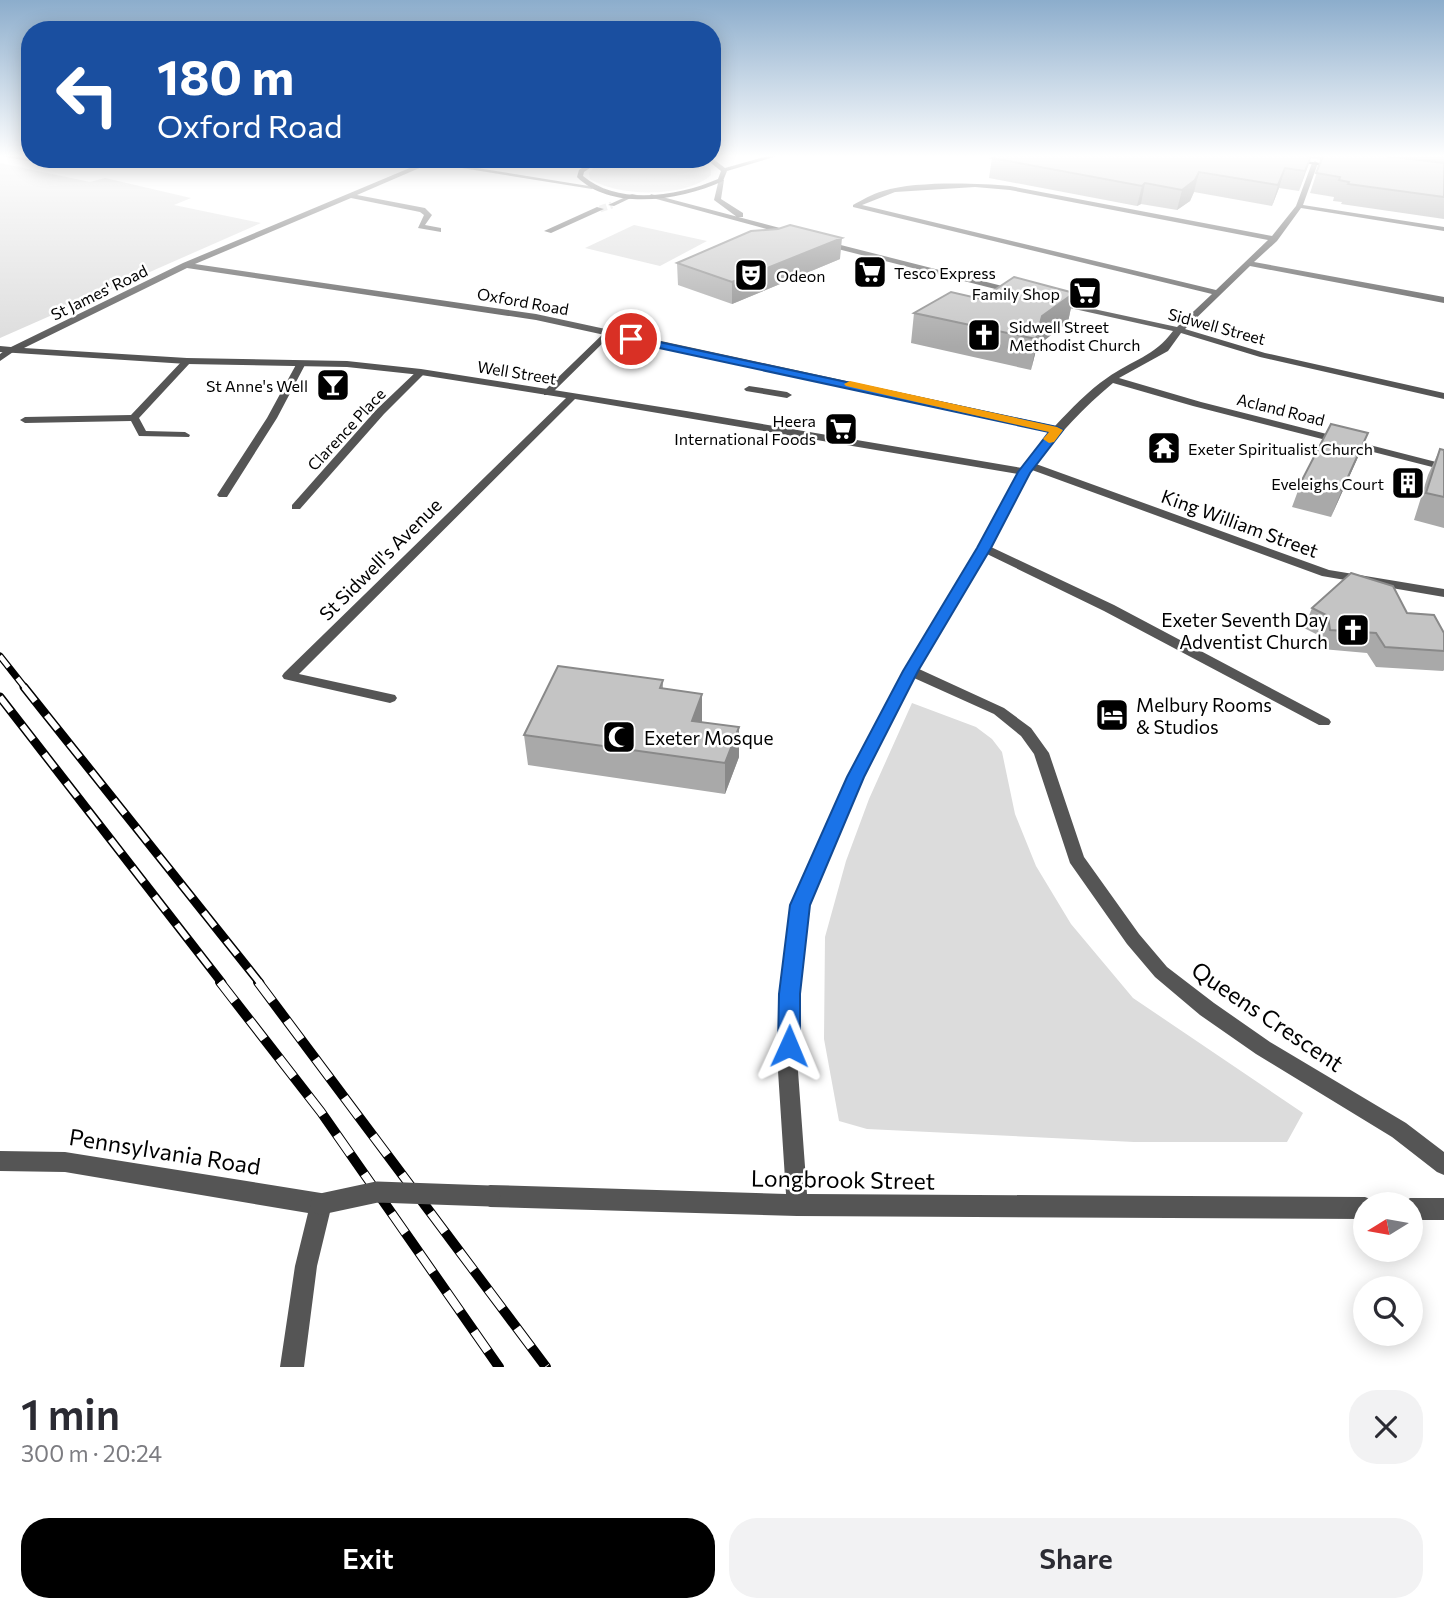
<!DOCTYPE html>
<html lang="en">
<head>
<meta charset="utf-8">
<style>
  :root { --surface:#fff; --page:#f2f2f3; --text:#2b2b33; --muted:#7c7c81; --accent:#000 }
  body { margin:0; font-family:Commissioner,sans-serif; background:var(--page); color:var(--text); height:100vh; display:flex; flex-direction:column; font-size:26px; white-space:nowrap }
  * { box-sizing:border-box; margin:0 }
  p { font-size:23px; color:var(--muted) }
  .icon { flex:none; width:38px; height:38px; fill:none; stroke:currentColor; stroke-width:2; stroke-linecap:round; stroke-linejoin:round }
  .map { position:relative; height:1367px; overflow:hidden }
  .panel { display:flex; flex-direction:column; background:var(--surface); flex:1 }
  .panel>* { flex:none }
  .guide { position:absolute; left:21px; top:21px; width:700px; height:147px; border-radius:28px; box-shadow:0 4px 18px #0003; background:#1a4fa0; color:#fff; overflow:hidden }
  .needle { width:46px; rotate:259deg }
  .controls { position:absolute; left:1353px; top:1192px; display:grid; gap:14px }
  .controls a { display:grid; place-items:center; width:70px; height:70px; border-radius:50%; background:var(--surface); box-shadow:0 4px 18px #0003; font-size:35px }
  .pin { position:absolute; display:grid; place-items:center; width:60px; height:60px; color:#fff; margin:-30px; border:4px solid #fff; border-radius:50%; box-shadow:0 2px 7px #0007 }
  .me { position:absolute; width:77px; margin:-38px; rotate:1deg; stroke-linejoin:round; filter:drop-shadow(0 0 5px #0008) }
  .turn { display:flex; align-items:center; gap:24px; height:147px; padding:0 21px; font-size:32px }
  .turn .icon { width:91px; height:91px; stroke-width:2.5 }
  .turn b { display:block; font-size:49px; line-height:60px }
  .round { display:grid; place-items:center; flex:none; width:74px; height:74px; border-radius:28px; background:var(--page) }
  .overview { display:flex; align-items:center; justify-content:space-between; height:119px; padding:0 21px }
  h1 { font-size:42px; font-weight:600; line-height:52px }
  .button { display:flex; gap:14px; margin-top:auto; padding:14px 21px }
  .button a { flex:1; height:80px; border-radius:28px; background:var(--accent); color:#fff; font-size:28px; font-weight:600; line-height:80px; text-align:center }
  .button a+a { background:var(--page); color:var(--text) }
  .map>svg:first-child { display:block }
</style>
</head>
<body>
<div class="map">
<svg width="1444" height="1367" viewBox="0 0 1444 1367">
  <rect width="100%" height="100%" fill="#fff"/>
  <path fill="#dcdcdc" d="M612,159h81l18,10v6c-25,23 -93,22 -121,4l-1,-6 5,-6z
    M0,163l90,19 15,-4 86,20 -17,7 87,18 -261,115z
    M634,225l73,16 -47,25 -75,-18z
    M912,703l64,24 16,12 10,13 13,62 21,52 35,58 62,74 170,115 -16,29h-153l-267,-13 -28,-8 -15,-82 1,-102 21,-76 23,-62z"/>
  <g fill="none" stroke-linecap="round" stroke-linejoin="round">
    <path stroke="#d9d9d9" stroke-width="7" stroke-dasharray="7 3.5" stroke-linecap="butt" d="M600,209l12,-4"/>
    <path fill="#555" fill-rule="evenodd" d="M605,332l7,2 -62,61h-6v-4z
      M8,348l8,2 -16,11v-7z
      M187,358l5,3 -2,2 -51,55 7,13 39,1 5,3 -1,2 -50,-1 -8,-15 -106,2 -5,-3 5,-3 106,-2 53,-56z
      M298,361l8,2 -29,55 -50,79h-8l-2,-2 50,-77z
      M418,370l8,2 -42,42 -84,95h-8v-4l84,-95z
      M749,386l38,6 5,3 -5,3 -41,-7 -2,-2z"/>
    <path fill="#555" fill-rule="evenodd" d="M0,156h18l15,3 -3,2z
      M421,159l174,28 -3,2 -161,-26 -74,32 68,13 7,7 -7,10 16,3v4l-23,-4 6,-13 -4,-3 -69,-14 -156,66 341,50 519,112c16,-17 33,-35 52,-48 25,-18 47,-21 66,-47l-121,-27v-4l125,27 35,-33 -359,-87v-2c9,-5 19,-11 30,-14 32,-10 93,-8 127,-5l262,50 24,-30 16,-43 3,-2 3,2 -15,42 141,22v4l-143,-23 -24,33 -23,21 190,35v6l-194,-37 -65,63 80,24 179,40v6l-184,-42 -79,-24 -13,18 -49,27 82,24 243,62v6l-251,-64 -80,-23c-29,24 -54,51 -77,81l293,106 115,19v8l-122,-21 -290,-106 -41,77 123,58 215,114 2,3 -2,3h-10l-215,-114 -117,-57 -68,115 85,39 27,20 18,25 35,104 55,77 28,33 47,36 56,39 136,81 38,29v23l-7,-3 -45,-35 -136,-83 -56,-39 -45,-38 -28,-33 -57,-81 -36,-109 -13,-18 -27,-22 -80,-36 -51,99 -54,128 -10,89 -1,77 9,123 558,3 8,3 1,4h-9v15l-568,-3 -307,-9 -8,-4 -3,-7 3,-7 8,-4 296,9 -8,-123 3,-77 10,-89 56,-128 57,-106 74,-123 40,-74 -443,-75 -276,275 96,21 2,3 -2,3 -5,2 -106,-24 -2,-3 2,-3 282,-275 -145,-23 -74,-8 -160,-3 -187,-12v-6l11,1 172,-84 241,-101zM975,187l35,3 258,50 -52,50 -354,-85 33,-13zM187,268l349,52 514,112 -28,36 -336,-57 -265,-42 -74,-8 -160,-3 -163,-10z
      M719,179l5,1 -3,19 22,14v4h-6l-23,-17z
      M632,194l5,1 -23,11 -6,-1z
      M651,194l144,38 1,2 -4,2 -143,-39z
      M597,207l7,2 -53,24 -7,-2z
      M825,241l193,49 1,2 -4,2 -193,-49 -1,-2z
      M0,1151l65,1 256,41 8,3 3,8 -15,62 -13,101h-24l15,-101 13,-53 -243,-41 -65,-1z
      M1410,1198h34v22h-34v-16h-9z"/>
    <path fill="#222" fill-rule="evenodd" d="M768,156h9l-50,15 -4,10c-41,19 -111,31 -146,-4l2,-7 16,-11h8l-19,13 -1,4c35,30 96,20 135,3l3,-8 -15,-12 6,-1 13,10z
      M1251,156h18l73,10 -3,2z"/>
    <defs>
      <path id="rail-far2" d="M0,656l26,33"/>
      <path id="rail-far1" d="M24,687l236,296
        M0,697l222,286"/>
      <path id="rail" d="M220,982l101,130 178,255
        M258,982l288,385"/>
    </defs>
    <use href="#rail-far2" stroke="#000" stroke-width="7"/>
    <use href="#rail-far1" stroke="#000" stroke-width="9"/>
    <use href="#rail" stroke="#000" stroke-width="10"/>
    <use href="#rail-far2" stroke="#fff" stroke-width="4.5" stroke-dasharray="14" stroke-linecap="butt"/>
    <use href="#rail-far1" stroke="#fff" stroke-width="6" stroke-dasharray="18" stroke-linecap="butt"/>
    <use href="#rail" stroke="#fff" stroke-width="8" stroke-dasharray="24" stroke-linecap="butt"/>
    <path stroke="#555" stroke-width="21" d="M321,1204l56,-12 113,4"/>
  </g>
  <path fill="#a9a9a9" d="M996,156h448v63l-103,-15 1,-2 -9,-1 1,-4 -24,-4 11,-33 -11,-2 -11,33 -20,-3 -7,18 -78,-14 -4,9 -13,9 -36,-6 -4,2 -148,-28 3,-20z
    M840,259l-108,45 -54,-19 -1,-22z
    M1074,293l-6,29 -31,24 -6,24 -120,-27 3,-30 67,-14z
    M1440,449l4,1v78l-30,-8 14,-45z
    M1357,459l-26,58 -39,-10 10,-27z
    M1312,608l95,5 37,20v37l-1,1 -67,-4 -9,-14 -45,-4 -2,-13 -16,-8z
    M663,680v9l39,33 37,5v30l-14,37 -197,-29 -4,-30z"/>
  <path fill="#898989" d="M1311,156l-3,10 -9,25 6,-20z
    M1285,168l-6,20 -7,18 6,-21z
    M1199,172l-5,20 -4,9 -13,9 5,-20z
    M1145,183l-4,21 -4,2 5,-20z
    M842,238l-2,21 -108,45v-22z
    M1074,293l-6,29 -31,24 -6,24 11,-54z
    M1368,433l-11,26 -26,58 11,-27z
    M702,694v29l-10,-2z
    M739,727v30l-14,37v-31z"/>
  <path fill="#c4c4c4" stroke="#898989" stroke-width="2" d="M996,156h315l-6,15 -20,-3 -7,17 -79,-13 -4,8 -13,10 -37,-7 -3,3 -150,-28z
    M1323,156h63l58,7v34l-96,-13 1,-2 -10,-2 1,-3 -24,-4z
    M790,225l52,13 -110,44 -55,-19 74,-32 27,-2z
    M1014,277l60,16 -32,23 -6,23 -122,-26 37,-21 30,7z
    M1331,424l37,9 -26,57 -40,-10z
    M1440,449l4,1v47l-18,-4z
    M1351,573l42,13 14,27 27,2 10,18v18l-59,-4 -9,-14 -46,-3 -2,-14 -16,-8z
    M558,666l105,14 -3,8 42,6 -10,27 47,6 -14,36 -201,-28z"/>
  <linearGradient id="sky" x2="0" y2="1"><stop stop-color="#8cadcc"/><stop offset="0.45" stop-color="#fff"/><stop offset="1" stop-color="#fff" stop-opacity="0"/></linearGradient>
  <rect width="1444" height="347" fill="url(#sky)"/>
  <path fill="#1a73e8" stroke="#114b97" stroke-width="2" d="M631,336l426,91 6,3 -33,43 -39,75 -73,123 -54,106 -54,128 -10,89v52l-4,6 -7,3 -8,-3 -3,-6 1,-52 11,-89 57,-128 56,-106 74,-123 41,-76 31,-40 -422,-91 -1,-2z"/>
  <path fill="#f59e0b" d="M850,381l207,46 6,3 -9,12 -5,1 -6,-4 6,-7 -203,-46 -2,-2z"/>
  <defs>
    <symbol id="supermarket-square" viewBox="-11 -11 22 22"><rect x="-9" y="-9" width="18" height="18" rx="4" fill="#000" stroke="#fff"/><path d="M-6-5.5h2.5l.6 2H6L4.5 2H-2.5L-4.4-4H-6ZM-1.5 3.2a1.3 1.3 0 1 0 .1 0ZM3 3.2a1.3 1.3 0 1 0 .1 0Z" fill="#fff"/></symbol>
    <symbol id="theatre-square" viewBox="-11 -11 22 22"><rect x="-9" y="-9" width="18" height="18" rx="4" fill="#000" stroke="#fff"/><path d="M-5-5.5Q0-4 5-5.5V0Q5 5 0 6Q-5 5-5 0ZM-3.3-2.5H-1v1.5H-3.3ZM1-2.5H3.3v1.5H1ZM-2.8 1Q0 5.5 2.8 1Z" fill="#fff"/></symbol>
    <symbol id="church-square" viewBox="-11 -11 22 22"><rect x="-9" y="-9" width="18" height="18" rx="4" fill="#000" stroke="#fff"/><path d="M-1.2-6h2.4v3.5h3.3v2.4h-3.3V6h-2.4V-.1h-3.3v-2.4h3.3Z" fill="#fff"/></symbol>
    <symbol id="bar-square" viewBox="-11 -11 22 22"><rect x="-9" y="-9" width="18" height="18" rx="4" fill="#000" stroke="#fff"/><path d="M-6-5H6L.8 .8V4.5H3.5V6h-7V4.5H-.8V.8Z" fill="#fff"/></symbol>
    <symbol id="temple-square" viewBox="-11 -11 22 22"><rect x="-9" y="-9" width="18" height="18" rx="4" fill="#000" stroke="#fff"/><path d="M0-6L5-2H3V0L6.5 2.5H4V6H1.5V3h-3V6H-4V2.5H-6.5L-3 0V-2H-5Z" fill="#fff"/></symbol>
    <symbol id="building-square" viewBox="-11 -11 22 22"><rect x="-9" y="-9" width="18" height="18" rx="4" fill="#000" stroke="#fff"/><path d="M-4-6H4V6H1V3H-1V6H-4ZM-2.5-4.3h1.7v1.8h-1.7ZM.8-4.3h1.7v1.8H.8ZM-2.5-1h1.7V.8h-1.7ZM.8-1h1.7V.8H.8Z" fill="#fff"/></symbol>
    <symbol id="hotel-square" viewBox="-11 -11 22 22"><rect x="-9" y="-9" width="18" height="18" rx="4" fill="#000" stroke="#fff"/><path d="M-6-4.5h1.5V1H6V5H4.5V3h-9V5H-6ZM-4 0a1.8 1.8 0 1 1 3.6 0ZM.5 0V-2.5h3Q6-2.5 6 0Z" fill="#fff"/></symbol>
    <symbol id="mosque-square" viewBox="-11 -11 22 22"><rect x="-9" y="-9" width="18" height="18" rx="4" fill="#000" stroke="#fff"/><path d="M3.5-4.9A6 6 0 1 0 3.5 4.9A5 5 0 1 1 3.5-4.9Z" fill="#fff"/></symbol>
  </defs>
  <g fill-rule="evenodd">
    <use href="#supermarket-square" x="851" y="253" width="38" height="38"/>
    <use href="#theatre-square" x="732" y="256" width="38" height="38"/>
    <use href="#supermarket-square" x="1066" y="274" width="38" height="38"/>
    <use href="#church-square" x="965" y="316" width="38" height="38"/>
    <use href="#bar-square" x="314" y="366" width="38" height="38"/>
    <use href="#supermarket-square" x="822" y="410" width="38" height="38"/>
    <use href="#temple-square" x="1145" y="429" width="38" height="38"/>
    <use href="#building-square" x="1389" y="464" width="38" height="38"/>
    <use href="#church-square" x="1334" y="611" width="38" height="38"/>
    <use href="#hotel-square" x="1093" y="696" width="38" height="38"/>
    <use href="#mosque-square" x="600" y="718" width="38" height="38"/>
  </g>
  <g text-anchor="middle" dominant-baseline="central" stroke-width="5" stroke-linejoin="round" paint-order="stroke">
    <g font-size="16" fill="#000" stroke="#fff" text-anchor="start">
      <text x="894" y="272">Tesco Express</text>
      <text x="776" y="275">Odeon</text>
      <text x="1060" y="293" text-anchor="end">Family Shop</text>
      <text x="1009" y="326">Sidwell Street<tspan x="1009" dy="18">Methodist Church</tspan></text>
      <text x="308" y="385" text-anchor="end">St Anne's Well</text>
      <text x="816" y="420" text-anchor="end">Heera<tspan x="816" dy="18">International Foods</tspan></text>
      <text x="1188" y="448">Exeter Spiritualist Church</text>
      <text x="1384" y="483" text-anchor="end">Eveleighs Court</text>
    </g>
    <g font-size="16" fill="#000" stroke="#fff">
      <text transform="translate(99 292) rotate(-26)">St James' Road</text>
      <text transform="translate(523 301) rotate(10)">Oxford Road</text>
      <text transform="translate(1217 326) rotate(15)">Sidwell Street</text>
      <text transform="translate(517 372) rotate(9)">Well Street</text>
      <text transform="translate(1281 409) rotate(14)">Acland Road</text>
      <text transform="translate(346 429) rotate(-47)">Clarence Place</text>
    </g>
    <g font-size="19" fill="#000" stroke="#fff">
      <text transform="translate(1240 523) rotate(20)">King William Street</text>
      <text transform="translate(380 559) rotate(-45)">St Sidwell's Avenue</text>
    </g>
    <g font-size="19" fill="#000" stroke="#fff" text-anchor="start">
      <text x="1328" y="619" text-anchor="end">Exeter Seventh Day<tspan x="1328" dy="22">Adventist Church</tspan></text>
      <text x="1136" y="704">Melbury Rooms<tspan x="1136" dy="22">&amp; Studios</tspan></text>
      <text x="644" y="737">Exeter Mosque</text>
    </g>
    <g font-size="23" fill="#000" stroke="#fff">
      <text transform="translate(1268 1016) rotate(34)">Queens Crescent</text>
      <text transform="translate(165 1151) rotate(9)">Pennsylvania Road</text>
      <text transform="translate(843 1179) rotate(1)">Longbrook Street</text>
    </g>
  </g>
</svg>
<div class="controls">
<a><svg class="needle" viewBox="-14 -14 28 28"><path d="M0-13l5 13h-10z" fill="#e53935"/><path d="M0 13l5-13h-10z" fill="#7c7c81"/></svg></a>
<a><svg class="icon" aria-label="search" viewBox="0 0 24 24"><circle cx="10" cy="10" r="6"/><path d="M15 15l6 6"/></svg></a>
</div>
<div class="pin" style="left:631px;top:339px;background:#d93025"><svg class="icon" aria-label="arrive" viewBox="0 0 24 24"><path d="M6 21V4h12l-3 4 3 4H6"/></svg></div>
<svg class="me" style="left:789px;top:1046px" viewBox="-20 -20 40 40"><path d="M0-17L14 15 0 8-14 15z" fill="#1a73e8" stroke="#fff" stroke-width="4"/></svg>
<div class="guide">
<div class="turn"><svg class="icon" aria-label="left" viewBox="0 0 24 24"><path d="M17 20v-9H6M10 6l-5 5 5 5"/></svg><div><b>180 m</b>Oxford Road</div></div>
</div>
</div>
<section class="panel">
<div class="overview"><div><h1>1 min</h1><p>300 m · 20:24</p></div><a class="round"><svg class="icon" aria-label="close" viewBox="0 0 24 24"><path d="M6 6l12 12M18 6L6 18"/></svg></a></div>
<div class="button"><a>Exit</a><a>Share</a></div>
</section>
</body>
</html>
